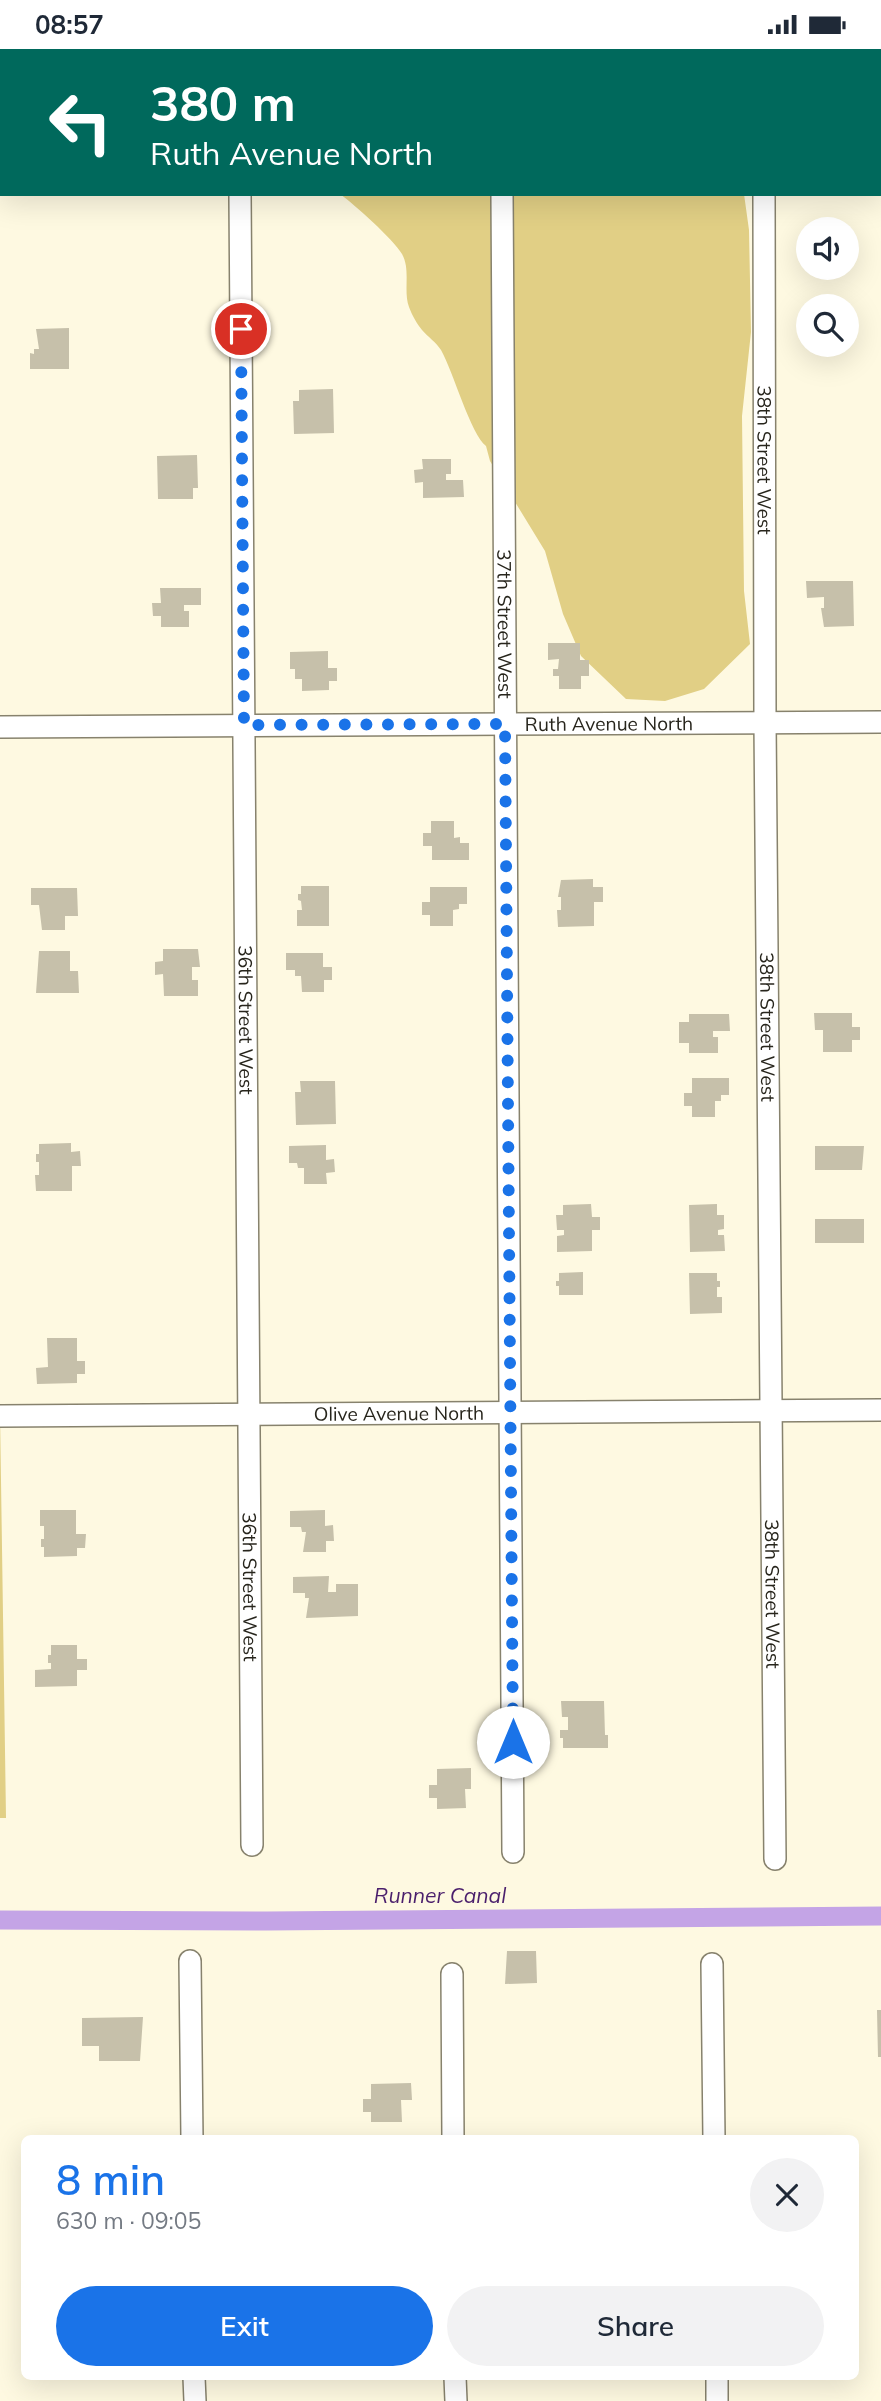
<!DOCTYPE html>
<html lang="en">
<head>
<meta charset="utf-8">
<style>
  :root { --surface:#fff; --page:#f2f2f3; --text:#1f2937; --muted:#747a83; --accent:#1a73e8 }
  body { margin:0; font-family:Mulish,sans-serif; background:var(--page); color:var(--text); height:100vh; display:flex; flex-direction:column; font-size:26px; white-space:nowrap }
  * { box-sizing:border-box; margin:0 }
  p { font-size:23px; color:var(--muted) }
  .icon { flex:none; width:38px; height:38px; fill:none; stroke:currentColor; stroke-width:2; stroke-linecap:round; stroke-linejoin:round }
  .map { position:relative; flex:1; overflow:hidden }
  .panel { position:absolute; left:21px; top:2086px; width:838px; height:245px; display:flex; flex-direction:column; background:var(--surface); border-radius:10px; box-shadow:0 7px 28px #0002 }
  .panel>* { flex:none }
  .hud { position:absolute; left:0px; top:0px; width:882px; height:147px; box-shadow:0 7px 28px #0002; background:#00695c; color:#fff; overflow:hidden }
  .buttons { position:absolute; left:796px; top:168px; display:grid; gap:14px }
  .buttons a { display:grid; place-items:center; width:63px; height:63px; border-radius:50%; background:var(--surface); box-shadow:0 7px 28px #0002; font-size:35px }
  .pin { position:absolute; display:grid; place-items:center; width:60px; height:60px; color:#fff; margin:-30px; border:4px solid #fff; border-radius:50%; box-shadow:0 2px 7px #0007 }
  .me { position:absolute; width:77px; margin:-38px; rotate:0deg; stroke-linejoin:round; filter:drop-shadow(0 0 5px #0008) }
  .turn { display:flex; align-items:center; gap:24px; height:147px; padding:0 35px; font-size:32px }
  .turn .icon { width:91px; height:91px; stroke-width:2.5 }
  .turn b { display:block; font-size:49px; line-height:60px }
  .round { display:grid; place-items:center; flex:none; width:74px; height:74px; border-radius:37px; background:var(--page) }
  .head { display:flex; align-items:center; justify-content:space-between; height:119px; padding:0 35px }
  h1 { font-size:42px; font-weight:600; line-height:52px; color:var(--accent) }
  .button { display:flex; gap:14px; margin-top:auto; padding:14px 35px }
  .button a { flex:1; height:80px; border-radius:42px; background:var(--accent); color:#fff; font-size:28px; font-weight:600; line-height:80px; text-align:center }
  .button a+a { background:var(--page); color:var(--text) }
  .status { display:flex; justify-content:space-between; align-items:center; height:49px; padding:0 35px; background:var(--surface); direction:ltr }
  .status svg { height:19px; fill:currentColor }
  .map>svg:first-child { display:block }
</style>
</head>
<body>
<div class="status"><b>08:57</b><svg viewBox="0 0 49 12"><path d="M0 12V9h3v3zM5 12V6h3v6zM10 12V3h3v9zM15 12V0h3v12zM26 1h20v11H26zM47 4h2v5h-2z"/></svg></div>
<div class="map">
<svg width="881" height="2352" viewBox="0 0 881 2352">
  <rect width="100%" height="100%" fill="#fef9e1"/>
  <path fill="#e1cf85" d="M199,0h544v2h-543z
    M340,145h404l5,36 2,102 -9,84 2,175 6,53 -46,45 -39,12 -39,-2 -45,-43 -18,-42 -18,-63 -55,-90 -4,-15c-15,-11 -33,-75 -45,-96 -5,-8 -13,-13 -19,-20 -5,-6 -10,-15 -13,-23 -6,-16 2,-37 -7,-53 -10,-16 -46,-48 -62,-60z
    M0,1363l6,406h-6z"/>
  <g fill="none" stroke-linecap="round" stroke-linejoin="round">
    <path stroke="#c4a4e6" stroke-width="19" d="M0,1871l267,1 614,-5"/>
  </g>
  <path fill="#c6c0aa" d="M69,279v41h-39v-16l4,1v-5h5l-3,-20z
    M333,340l1,44 -40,1 -1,-33h6v-11z
    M197,406l1,33h-5v11h-35l-1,-43z
    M422,410h29v15h-5v6h17l1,17 -41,1v-16l-8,1 -1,-13 9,-1z
    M806,532h47l1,45 -30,1 -3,-19h3v-11l-17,1z
    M160,539h41v17h-17v6h5v16h-28v-11h-8l-1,-13h9z
    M548,594h32v17h9v16h-8v13h-22v-13h-6v-7h5l1,-10 -11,1z
    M328,602v17h9v13h-8v9l-27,1v-12h-7v-10h-5v-17z
    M431,772h23v17l6,-1v6h9v17h-37v-14h-9v-13h8z
    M593,830v8h10v15h-9v24l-36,1 -1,-17h4v-13h-3l3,-17z
    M301,837h28v40h-32v-16h5l-1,-9 -3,-1v-6h3z
    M430,838h37v17h-8v5l-6,1v16h-23v-11h-8v-13h8z
    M31,839h46l1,28h-13v14h-23l-3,-25h-8z
    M163,900h35l2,18h-8v13h6v16h-34l-1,-22 -8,1v-13l8,-1z
    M39,902h31v20h8l1,22h-43z
    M286,904h37v14h9v13h-8v12h-22l-1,-16h-6v-6h-9z
    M814,964h38v14h8v13h-8v12h-29v-22h-8z
    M689,965h40l1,17h-17v6h5v16h-29v-10h-10v-21h10z
    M692,1029h37v17h-8v6h-6v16h-23v-11h-8v-13h8z
    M300,1032h35l1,43 -40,1 -1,-33h6z
    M71,1094v9l9,-1 1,15h-9v25h-36l-1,-16h4v-13h-3v-8h3v-10z
    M326,1096v15l8,-1 1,13 -9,1 1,11h-23v-16h-6l-1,-5h-8v-17z
    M815,1097h49l-2,24h-47z
    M591,1155l1,13h8v13h-8v21l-35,1v-16l7,-1v-5h-7l-1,-15h7v-10z
    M717,1155v11h7v14l-6,1v5h6l1,16 -35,1 -1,-47z
    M815,1170h49v24h-49z
    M583,1223v23h-24v-9h-3v-5h3v-8z
    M689,1224h28v8h3v6h-3v10h5v16l-32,1z
    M47,1289h30v23h8v13h-8v9l-40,1 -1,-16 12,-1z
    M40,1461h36v24h10l-1,14h-8v8l-33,1v-10h-3v-8h3v-13h-4z
    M325,1461v16l8,-1 1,16h-8v11h-23l3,-20h-4l-1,-5h-11v-16z
    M329,1527l-1,16h8v-8h22v32l-52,2 3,-20h-4v-5h-12v-16z
    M51,1596h26v14h10v11h-10v16l-42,1v-17l16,-1v-6h-3v-8h3z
    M561,1652h43l1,34h3v13h-45v-10h-3v-8h8v-13h-6z
    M471,1719v21h-6l1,19 -29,1v-11h-8v-13h8v-16z
    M507,1902h29l1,32 -32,1z
    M877,1961h4v47h-3z
    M143,1968l-3,44h-41v-15h-17v-28z
    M411,2034l1,17h-11l1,22h-31v-10h-8v-13h8v-15z"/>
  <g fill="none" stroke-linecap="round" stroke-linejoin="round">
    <defs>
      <g id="street">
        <path d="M763,0v2"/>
        <path id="s1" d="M240,145l12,1651"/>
        <path id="s2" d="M502,145l11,1658"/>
        <path id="s3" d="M764,145l1,529 10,1136"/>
        <path id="s4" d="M0,678l881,-5"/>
        <path id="s5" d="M0,1367l881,-6"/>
        <path d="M190,1912l2,178"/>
        <path d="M712,1915l2,175"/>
        <path d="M452,1925l1,165"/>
        <path d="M194,2328l1,24"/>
        <path d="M455,2328l1,24"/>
        <path d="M717,2328v24"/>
      </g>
    </defs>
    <use href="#street" stroke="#87826d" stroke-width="24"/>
    <use href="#street" stroke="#fff" stroke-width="21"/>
  </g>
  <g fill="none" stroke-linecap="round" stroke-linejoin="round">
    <path stroke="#1a73e8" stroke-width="12" stroke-dasharray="0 21.6" d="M241,280l3,396 261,-1 8,1018"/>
  </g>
  <g text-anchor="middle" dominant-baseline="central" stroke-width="5" stroke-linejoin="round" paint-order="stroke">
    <g font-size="19" fill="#27251c" stroke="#fef9e1">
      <text stroke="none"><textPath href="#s3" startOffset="266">38th Street West</textPath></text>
      <text stroke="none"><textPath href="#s2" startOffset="430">37th Street West</textPath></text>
      <text stroke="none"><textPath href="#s4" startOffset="609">Ruth Avenue North</textPath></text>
      <text stroke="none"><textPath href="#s1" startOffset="826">36th Street West</textPath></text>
      <text stroke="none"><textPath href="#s3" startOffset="833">38th Street West</textPath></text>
      <text stroke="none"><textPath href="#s5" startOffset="399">Olive Avenue North</textPath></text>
      <text stroke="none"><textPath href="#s1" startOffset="1393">36th Street West</textPath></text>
      <text stroke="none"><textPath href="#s3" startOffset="1400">38th Street West</textPath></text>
    </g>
    <g font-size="21" font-style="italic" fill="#4a1f6c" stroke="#fef9e1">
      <text x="440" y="1846">Runner Canal</text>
    </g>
  </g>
</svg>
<div class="buttons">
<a><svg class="icon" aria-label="sound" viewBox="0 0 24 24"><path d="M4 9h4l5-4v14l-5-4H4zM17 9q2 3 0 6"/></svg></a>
<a><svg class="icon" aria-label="search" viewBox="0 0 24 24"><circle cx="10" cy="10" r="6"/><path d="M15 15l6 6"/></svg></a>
</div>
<div class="pin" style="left:241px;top:280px;background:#d93025"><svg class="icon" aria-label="arrive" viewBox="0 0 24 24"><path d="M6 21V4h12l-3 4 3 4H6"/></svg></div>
<svg class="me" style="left:513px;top:1693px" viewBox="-20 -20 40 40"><circle r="19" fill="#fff"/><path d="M0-13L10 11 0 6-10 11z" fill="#1a73e8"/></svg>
<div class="hud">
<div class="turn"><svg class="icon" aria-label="left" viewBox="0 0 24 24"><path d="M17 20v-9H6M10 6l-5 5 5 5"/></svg><div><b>380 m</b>Ruth Avenue North</div></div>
</div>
<section class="panel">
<div class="head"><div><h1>8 min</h1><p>630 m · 09:05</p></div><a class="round"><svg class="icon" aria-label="close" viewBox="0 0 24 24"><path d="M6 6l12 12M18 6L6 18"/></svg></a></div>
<div class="button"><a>Exit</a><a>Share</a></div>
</section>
</div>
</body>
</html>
